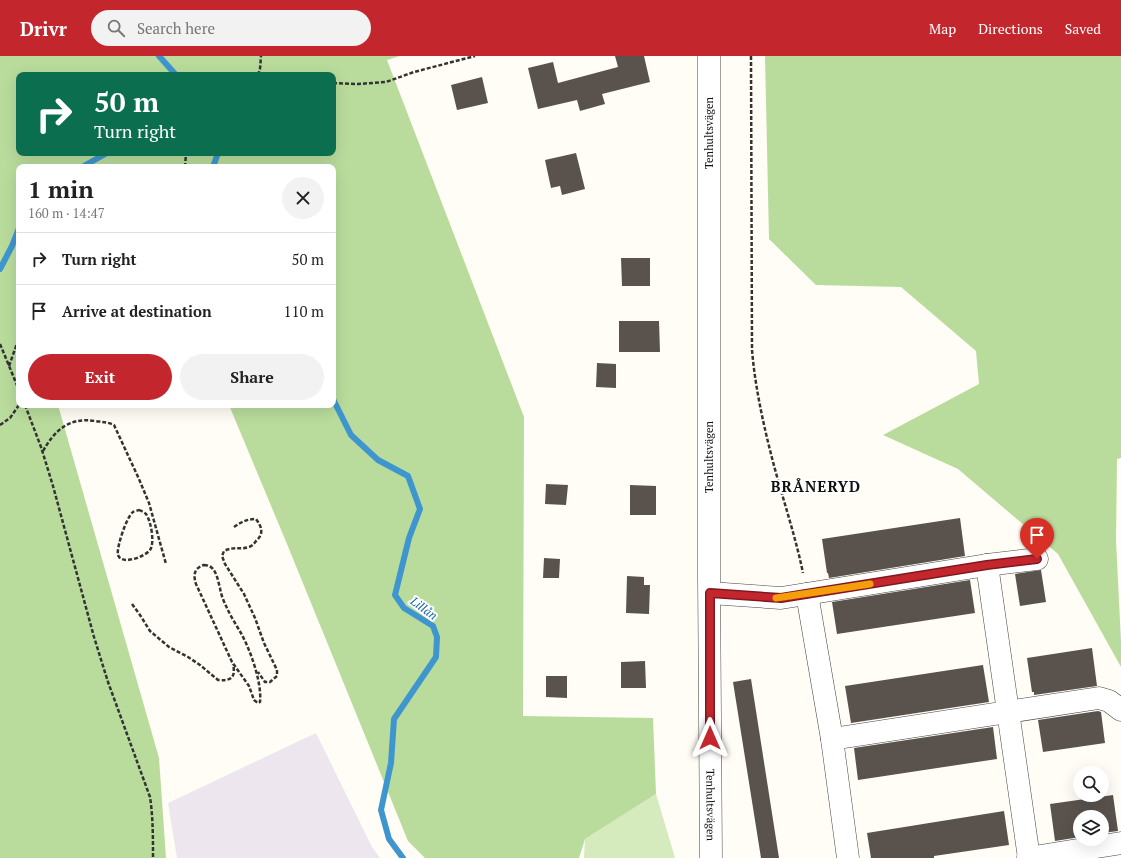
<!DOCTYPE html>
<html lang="en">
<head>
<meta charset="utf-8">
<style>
  :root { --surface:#fff; --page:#f2f2f2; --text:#222; --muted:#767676; --line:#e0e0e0; --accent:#c4262e }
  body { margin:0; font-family:"PT Serif",serif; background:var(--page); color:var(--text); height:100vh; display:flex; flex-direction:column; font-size:15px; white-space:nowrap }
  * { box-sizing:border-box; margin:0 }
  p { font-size:13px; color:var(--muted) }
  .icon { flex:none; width:22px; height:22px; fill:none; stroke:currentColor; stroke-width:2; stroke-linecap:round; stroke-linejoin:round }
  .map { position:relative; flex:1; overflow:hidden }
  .drawer { position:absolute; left:16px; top:108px; width:320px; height:244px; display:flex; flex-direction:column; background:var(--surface); border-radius:8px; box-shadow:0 4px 16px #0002 }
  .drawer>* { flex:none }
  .top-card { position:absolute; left:16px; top:16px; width:320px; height:84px; border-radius:8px; box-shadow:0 4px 16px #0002; background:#0b6e4f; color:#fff; overflow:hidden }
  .buttons { position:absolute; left:1073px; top:710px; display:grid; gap:8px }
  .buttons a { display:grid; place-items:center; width:36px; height:36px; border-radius:50%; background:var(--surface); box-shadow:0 4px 16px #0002; font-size:20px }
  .pin { position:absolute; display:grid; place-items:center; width:34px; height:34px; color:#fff; margin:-41px -17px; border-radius:50% 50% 50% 0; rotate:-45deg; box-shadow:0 0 4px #0007 }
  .pin .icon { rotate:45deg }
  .me { position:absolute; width:44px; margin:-22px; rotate:0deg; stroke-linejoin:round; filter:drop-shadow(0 0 3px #0008) }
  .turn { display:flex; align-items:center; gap:14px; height:84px; padding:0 12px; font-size:18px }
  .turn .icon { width:52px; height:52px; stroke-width:2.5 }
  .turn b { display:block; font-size:28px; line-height:34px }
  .round { display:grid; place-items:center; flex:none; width:42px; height:42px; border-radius:21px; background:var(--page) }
  .summary { display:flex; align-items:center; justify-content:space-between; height:68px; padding:0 12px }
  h1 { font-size:24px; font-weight:800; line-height:30px }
  .action { display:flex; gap:8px; margin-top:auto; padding:8px 12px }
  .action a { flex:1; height:46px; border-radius:24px; background:var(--accent); color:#fff; font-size:16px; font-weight:800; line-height:46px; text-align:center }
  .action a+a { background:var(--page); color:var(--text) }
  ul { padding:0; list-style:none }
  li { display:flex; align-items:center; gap:12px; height:52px; padding:0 12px; border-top:1px solid var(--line) }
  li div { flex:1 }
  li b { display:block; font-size:15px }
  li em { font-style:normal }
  header { display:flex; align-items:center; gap:24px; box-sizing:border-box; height:56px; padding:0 20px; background:var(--accent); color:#fff }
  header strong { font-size:19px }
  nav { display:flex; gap:22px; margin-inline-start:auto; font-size:14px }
  .search { width:280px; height:36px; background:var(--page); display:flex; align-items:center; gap:10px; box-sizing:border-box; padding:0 14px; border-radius:22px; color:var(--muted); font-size:15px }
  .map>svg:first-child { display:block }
</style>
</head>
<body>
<header>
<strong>Drivr</strong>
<div class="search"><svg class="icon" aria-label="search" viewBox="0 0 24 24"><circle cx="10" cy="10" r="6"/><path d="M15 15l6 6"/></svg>Search here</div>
<nav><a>Map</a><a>Directions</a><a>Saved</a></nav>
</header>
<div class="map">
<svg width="1121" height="802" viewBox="0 0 1121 802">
  <rect width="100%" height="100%" fill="#fffdf5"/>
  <path fill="#eee6ef" d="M316,677l56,114 8,11h-203l-9,-55z"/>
  <path fill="#d5ebbd" d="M656,738l19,64h-91l1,-19z"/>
  <path fill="#b9dc9c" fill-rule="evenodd" d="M0,0h400l-13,4 137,357 -1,299 130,2 3,76 -71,45 -6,19h-154l-17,-17 -121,-297 -58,-139h104v-238h-314v238h39l101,353 7,100h-166zM19,19h314v78h-314z
    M765,0h356v402l-4,1 -1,81 5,102v25l-63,-113 -100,-85 -75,-34 96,-51 -3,-33 -75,-64 -85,-2 -47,-46z"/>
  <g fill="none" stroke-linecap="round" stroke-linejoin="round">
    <path stroke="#3f96cf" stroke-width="6" d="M159,0l17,19
      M82,111l25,-14
      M213,111l5,-14
      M0,213l12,-23 7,-18
      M333,343l18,36 27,25 30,16 12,33 -11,29 -14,57 9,13 29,18 4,11 -1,20 -42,62 -3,44 -10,47 8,29 14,19"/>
  </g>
  <path fill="#5a524d" d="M615,0h29l6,26 -48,12 3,10 -25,7 -3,-11 -39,9 -10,-41 25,-6 5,21 60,-16z
    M482,21l6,26 -31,7 -6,-25z
    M576,97l9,36 -23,6 -2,-9 -9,2 -6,-28z
    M621,202h29v28h-28z
    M619,265h40l1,31h-41z
    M597,307l19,1v24l-20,-1z
    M546,428l22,1 -2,20 -21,-1z
    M630,429l26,1v29h-26z
    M960,462l5,38 -136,22 -1,-5h-1l-5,-34z
    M544,502l16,1 -1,19h-16z
    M1041,514l5,32 -26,4 -5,-32z
    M627,520l17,1v8h6l-1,29 -23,-1z
    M970,524l5,33 -138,21 -5,-32z
    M1092,592l5,38 -63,9v-3h-2l-5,-34z
    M645,605l1,27h-25v-26z
    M983,609l6,37 -138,21 -6,-37z
    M546,620h21v22l-21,-1z
    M751,623l28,179h-18l-28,-176z
    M1098,655l3,1 4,31 -62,9 -5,-32z
    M993,671l4,32 -139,21 -4,-32z
    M1113,739l5,36 -16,2v-16h-22v20l-25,4 -5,-37z
    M1004,755l5,34 -75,11v2h-63l-4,-25z"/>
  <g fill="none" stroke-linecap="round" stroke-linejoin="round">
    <defs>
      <g id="minor">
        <path id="s1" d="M709,0v521l2,281"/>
        <path d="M987,509l42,293"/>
        <path d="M710,537l71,5 206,-33 50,-6"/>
        <path d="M807,538l25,145 16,119"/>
        <path d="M832,683l267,-41 10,3 12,9"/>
        <path d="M1028,802l93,-15"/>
      </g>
    </defs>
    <use href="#minor" stroke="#444" stroke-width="23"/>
    <path stroke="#333" stroke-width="2.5" stroke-dasharray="4 2" stroke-linecap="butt" d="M751,0l1,294c3,36 11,73 20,108 10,39 23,76 31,115
      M258,19l2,-6 1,-13
      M333,27l25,1 28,-2 28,-10 61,-16
      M185,111l1,-14
      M0,288l19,46
      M9,310l10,-28
      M25,349l16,42 12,39 41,151 14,45 42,115c3,20 3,40 3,61
      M0,369l10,-7 9,-13
      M43,395c12,-21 26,-34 52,-30 7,1 13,1 19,4l25,54 10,24 17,61
      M139,454c2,1 5,2 7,4 5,7 9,29 4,36 -4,6 -28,16 -32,5 -2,-7 9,-39 15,-43 1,-1 4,-1 6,-2z
      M234,471c7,-5 13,-8 22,-8 6,8 8,15 0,22 -2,3 -4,5 -7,6 -9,3 -15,-1 -25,4l-2,5 3,8 19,30 11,24 9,25 13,27v6l-7,6h-5l-7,-10
      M204,509c3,0 6,1 8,3 5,5 6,13 8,20 1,7 4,14 7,20 4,9 10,18 15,27 9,17 20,48 18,67l-2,1 -4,-3 -5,-14 -17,-24 -36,-78c-3,-9 -2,-16 8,-19z
      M132,548l8,11 10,16 19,16 19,10 12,8 18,15c13,1 18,-2 15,-16"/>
    <use href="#minor" stroke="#fff" stroke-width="22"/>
  </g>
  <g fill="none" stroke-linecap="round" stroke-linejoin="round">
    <defs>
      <path id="route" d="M710,682v-145l71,5 206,-33 50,-6"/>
    </defs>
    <use href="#route" stroke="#7f191e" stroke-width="10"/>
    <use href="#route" stroke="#c4262e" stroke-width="7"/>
    <path stroke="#f59e0b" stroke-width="7" d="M776,542l94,-14"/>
  </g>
  <g text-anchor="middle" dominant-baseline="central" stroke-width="4" stroke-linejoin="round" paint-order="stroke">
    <g font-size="11" fill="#111" stroke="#fff">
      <text transform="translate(709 77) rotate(-90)">Tenhultsvägen</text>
      <text transform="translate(709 401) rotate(-90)">Tenhultsvägen</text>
      <text stroke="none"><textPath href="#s1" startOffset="749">Tenhultsvägen</textPath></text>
    </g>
    <g font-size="12" font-style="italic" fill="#1768a6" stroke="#fff">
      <text transform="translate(424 552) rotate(36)">Lillån</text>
    </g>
    <g font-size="15" font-weight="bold" letter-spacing="1" fill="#111" stroke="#fff">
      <text x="816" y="430">BRÅNERYD</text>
    </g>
  </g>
</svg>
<div class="buttons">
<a><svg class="icon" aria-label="search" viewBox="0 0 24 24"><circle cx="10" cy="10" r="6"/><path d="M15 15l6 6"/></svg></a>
<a><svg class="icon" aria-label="layers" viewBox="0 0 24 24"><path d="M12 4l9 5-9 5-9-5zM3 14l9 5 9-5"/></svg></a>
</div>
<div class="pin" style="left:1037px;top:503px;background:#d93025"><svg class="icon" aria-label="arrive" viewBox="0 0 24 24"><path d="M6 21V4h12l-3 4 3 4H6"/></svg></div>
<svg class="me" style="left:710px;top:682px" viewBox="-20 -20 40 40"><path d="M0-17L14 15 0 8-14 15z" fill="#c4262e" stroke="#fff" stroke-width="4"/></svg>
<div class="top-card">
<div class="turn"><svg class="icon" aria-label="right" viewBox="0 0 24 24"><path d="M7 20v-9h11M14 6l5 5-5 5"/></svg><div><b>50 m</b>Turn right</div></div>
</div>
<section class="drawer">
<div class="summary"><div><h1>1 min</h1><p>160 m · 14:47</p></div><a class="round"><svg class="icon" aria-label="close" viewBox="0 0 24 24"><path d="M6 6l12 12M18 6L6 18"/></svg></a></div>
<ul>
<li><svg class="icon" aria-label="right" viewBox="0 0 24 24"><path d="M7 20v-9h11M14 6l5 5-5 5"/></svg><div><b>Turn right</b></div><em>50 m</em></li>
<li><svg class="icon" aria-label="arrive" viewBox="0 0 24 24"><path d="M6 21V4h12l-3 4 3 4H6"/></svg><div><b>Arrive at destination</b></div><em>110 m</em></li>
</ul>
<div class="action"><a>Exit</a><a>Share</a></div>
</section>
</div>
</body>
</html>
